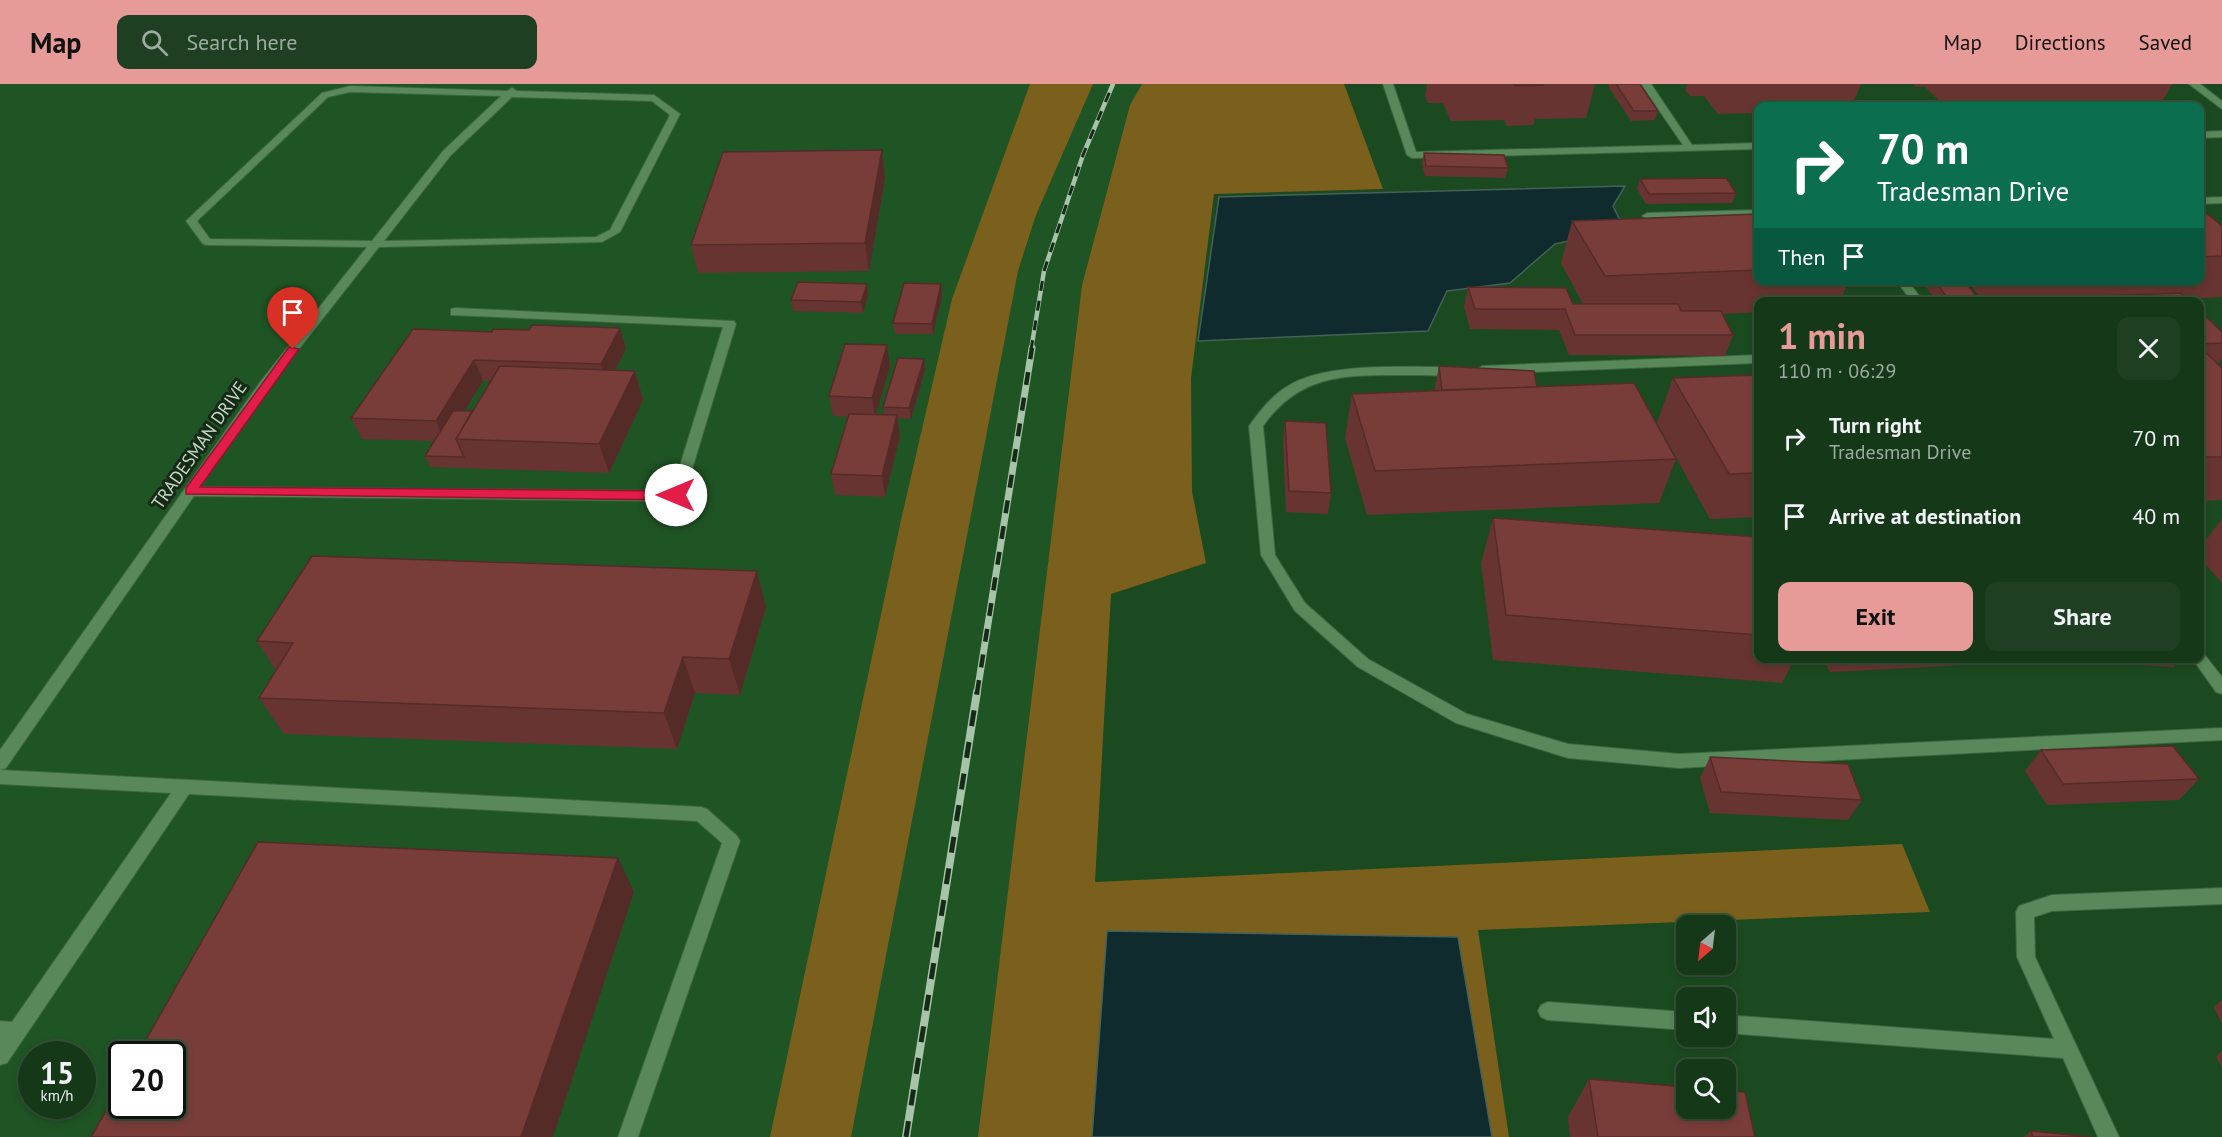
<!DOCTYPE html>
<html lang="en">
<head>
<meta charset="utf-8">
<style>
  :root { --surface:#153818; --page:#1e3f21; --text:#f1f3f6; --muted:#9daca2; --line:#345237; --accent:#e69b98 }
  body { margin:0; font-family:"PT Sans",sans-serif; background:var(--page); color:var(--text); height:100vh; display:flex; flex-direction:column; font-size:22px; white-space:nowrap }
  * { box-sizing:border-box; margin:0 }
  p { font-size:20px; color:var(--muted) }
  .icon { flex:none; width:33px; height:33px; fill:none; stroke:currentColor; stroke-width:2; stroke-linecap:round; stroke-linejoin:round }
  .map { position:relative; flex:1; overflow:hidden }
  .side { position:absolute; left:1754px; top:213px; width:450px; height:366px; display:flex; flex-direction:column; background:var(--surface); border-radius:12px; box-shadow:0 3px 9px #0003,0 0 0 2px var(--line) }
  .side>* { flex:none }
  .top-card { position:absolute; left:1754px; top:18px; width:450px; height:183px; border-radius:12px; box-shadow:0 3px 9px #0003,0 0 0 2px var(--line); background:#0b6e4f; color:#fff; overflow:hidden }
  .needle { width:39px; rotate:208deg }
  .buttons { position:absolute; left:1676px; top:831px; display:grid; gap:12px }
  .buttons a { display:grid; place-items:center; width:60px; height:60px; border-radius:12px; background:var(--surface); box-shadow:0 3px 9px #0003,0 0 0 2px var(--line); font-size:30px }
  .speed { position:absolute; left:18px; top:957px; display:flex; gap:12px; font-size:30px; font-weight:700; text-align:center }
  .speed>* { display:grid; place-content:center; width:78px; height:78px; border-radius:50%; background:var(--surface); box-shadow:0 3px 9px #0003,0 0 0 2px var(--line); line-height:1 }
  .speed small { font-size:15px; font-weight:400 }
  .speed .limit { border:3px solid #111; border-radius:9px; background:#fff; color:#111 }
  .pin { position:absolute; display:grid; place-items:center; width:51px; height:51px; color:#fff; margin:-62px -26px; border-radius:50% 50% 50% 0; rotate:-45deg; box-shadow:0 0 6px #0007 }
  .pin .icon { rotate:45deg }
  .me { position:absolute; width:66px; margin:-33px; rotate:270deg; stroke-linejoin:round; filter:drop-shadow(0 0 4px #0008) }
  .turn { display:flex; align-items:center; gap:21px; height:126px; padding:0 24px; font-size:27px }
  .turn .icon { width:78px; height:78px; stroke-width:2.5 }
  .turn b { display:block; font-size:42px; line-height:51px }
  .then { display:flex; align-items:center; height:57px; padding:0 24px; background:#0003; gap:12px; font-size:22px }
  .round { display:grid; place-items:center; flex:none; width:63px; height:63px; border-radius:12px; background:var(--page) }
  .summary { display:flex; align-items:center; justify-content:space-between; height:102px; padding:0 24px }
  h1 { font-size:36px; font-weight:600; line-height:45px; color:var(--accent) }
  .primary-button { display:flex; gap:12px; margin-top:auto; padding:12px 24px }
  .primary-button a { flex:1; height:69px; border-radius:12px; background:var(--accent); color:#111; font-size:24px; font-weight:600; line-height:69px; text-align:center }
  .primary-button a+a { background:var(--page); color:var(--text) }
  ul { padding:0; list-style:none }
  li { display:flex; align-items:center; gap:18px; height:78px; padding:0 24px }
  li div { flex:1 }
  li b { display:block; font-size:22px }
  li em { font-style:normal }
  header { display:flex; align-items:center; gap:36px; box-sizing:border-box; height:84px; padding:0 30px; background:var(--accent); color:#111 }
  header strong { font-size:28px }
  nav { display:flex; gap:33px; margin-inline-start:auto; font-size:21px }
  .search { width:420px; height:54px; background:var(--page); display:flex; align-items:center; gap:15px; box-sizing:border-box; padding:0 21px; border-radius:12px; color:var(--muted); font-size:22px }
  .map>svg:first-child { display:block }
</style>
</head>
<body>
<header>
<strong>Map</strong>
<div class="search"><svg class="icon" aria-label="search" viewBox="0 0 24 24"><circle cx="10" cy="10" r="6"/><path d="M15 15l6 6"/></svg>Search here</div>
<nav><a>Map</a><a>Directions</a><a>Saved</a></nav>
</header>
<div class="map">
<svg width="2222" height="1053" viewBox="0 0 2222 1053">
  <rect width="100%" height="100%" fill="#1c4a20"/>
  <path fill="#1f5424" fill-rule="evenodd" d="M0,0h1044l-21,173 13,-42 57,-131h49l-12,21 -48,180 -104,852h-978zM32,970h50v52h-50zM122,970h50v52h-50z"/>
  <path fill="#7b5f1d" d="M1030,0h63l-57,131 -18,56 -167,866h-81l131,-617 51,-221z
    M1142,0h202l39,105 -169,5 -23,184 1,113 14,72 -95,31 -16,288 807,-38 28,68 -452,18 31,207h-531l104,-852 48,-180z"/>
  <path fill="#102b2e" stroke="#45605a" stroke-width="1.5" d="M1625,102l-12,20 11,23 -69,15 -45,39 -63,8 -19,40 -230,10 21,-144z
    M1107,847l351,6 34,200h-400z"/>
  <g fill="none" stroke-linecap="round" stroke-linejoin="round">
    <defs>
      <path id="minor" d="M1383,0h10l23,68 267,-7 -42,-61h10l41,61 66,-2v6l-346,9 -5,-3z
        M2189,0h11l22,17v8z
        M350,2l157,5 5,-3 5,3 137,4 26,19 -60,118 -18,10 -223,5 -110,140 -69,100 472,4 51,-164 -272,-12v-6l4,-1 279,13 2,3 -52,172 -7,5 -483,-5 -188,272 -6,2v-20l261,-369 106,-134 -160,-2 -4,-1 -17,-23 136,-128zM350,8l151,4 -58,55 -71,90 -162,-2 -13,-18 131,-124zM512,13l140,4 18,14 -60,115 -14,7 -212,4 67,-86z
        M2222,47v6l-23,1v-6z
        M2222,113v6l-23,1v-6z
        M1758,126v6l-111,3 -5,-3 5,-3z
        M1896,196h11l17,22h-12z
        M1758,271v8l-276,11 -6,-4 6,-4z
        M1458,283l4,1v6c-13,3 -28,1 -41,1 -64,1 -117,-7 -158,51l12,129 30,48 63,56 99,55 101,30 111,10 543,-26v12l-543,28 -111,-10 -112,-35 -98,-56 -63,-56 -34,-56 -12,-129c11,-15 23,-31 39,-40 40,-25 123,-18 170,-19z
        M2199,568l5,2 18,23v17l-6,-2 -24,-34h7z
        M0,686l701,37 6,2 30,27 3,5 -102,296h-20l104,-294 -25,-22 -508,-27 -182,269 -7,2v-44l12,1 159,-229 -171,-9z
        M2222,804v16l-170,7 -18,6 1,40 84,180h-21l-35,-79 -338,-25v-18l329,24 -37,-82 -1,-45 3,-6 33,-11z
        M1548,918l138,10v18l-138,-10 -7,-3 -3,-6 3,-6z"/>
    </defs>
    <use href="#minor" stroke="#3e6641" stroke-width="2"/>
    <use href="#minor" fill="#59885b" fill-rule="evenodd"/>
    <defs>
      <path id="rail-far2" d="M1031,266l13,-79 39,-116 30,-71"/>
      <path id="rail-far1" d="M977,609l55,-345"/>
      <path id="rail" d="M906,1053l71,-445"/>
    </defs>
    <use href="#rail-far2" stroke="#a7c3a8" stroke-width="4.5"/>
    <use href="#rail-far1" stroke="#a7c3a8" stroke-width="7"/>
    <use href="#rail" stroke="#a7c3a8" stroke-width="8"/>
    <use href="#rail-far2" stroke="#172a18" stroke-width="3" stroke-dasharray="10" stroke-linecap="butt"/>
    <use href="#rail-far1" stroke="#172a18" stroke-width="4.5" stroke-dasharray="13" stroke-linecap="butt"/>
    <use href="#rail" stroke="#172a18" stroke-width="5" stroke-dasharray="16" stroke-linecap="butt"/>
  </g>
  <path fill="#683431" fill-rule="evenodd" d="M1427,0h168l-9,34 -51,1 -2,6 -26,1 -3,-6 -53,1 -8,-18h-15l-3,-7z
    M1609,0h31l18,27 -3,9 -24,1 -23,-35z
    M1687,0h174l-9,22h-94v7l-40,1 -14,-18h-14l-5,-6z
    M1913,0h259l-12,21 -29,1h-27l-6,-5 -82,2 -1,3h-70l-21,-20 -8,1z
    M882,66l3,28 -16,93 -171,2 -7,-28z
    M1424,69l84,15 -3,10 -80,-2 -3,-13z
    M1640,95l96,14 -4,10 -86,1 -9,-15z
    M2199,123l23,19v71l-35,2 3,3h-205l-19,-22h233z
    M1758,130v66h91l-9,22h-82v10l-36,2 11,21 -8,21 -156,-1 -10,-25 -89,-1 -6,-22 4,-20 105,17h10l-22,-41 11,-42z
    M1921,196h43l16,21v1h-43z
    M868,211l-5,18 -70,-2 -2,-11z
    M942,211l-9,39h-38l-2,-11z
    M2199,226l23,22v27l-4,5 4,4v132l-23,1z
    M620,244l6,21 -11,21 20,1 8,29 -34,73 -179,-6 -5,-11 9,-15 -72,-2 -11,-21 178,-88zM483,297h8l-19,30h-8z
    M924,275l1,11 -14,49 -13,-1 2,18 -15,61 -50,-2 -4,-21 17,-57 -15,-1 -4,-20 61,-30 -14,49h8l-1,-8z
    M1439,282l98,21 139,72 -17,44 -292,12 -22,-77 7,-44 83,-3v-4z
    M1758,291v142l-48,2 -53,-96 16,-45z
    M1285,337l46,72 -3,21 -42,-2 -3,-70z
    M1493,434l265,19v121h37l-13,25 -289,-23 -12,-97z
    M2222,435v64l-23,-26v-8z
    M766,523l-26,88 -45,-2 -18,56 -393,-15 -25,-36 17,-27 -19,-30z
    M1822,574h287l-279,14z
    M2129,574h52l-7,9 -41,-2z
    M2041,666l158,29 -20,21 -132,5 -22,-34z
    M1710,673l152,43 -14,20 -138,-7 -10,-35z
    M2222,916v24l-8,-17z
    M2222,967v17l-6,-12z
    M1589,995l166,58h-185l-2,-20z
    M2031,1047l61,6h-68z"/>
  <path fill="#552b28" d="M882,66l3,28 -16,93 -4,-28z
    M867,200l1,11 -5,18 -2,-11z
    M941,200l1,11 -9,39 -1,-10z
    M620,244l6,21 -19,36 -6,-21z
    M887,261l3,21 -15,52 -3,-20z
    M924,275l1,11 -14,49 -2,-11z
    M474,276l9,21 -38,61 -9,-21z
    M635,287l8,29 -34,73 -10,-29z
    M897,331l3,21 -15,61 -3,-21z
    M757,487l9,36 -26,88 -11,-36z
    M683,573l12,36 -18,56 -13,-36z
    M618,774l16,34 -81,245h-32z"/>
  <path fill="#793d39" stroke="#552b28" stroke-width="1.5" d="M1514,0h28l1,1 -28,1z
    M1616,0h24l18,27h-24z
    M882,66l-17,93 -174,2 32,-93z
    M1424,69l80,2 4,13 -82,-2z
    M1726,94l10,15 -87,1 -9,-15z
    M2199,123l23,19v30l-23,1z
    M1758,130v56l-153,6 -33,-55z
    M1934,196h30l16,21h-30z
    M798,198l69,2 -6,18 -70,-2z
    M904,199l37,1 -9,40 -39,-1z
    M1468,203l98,1 7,16h105l3,7h40l12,24h-158l-10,-26h-90z
    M2181,209l9,9h-139l-4,-4z
    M2199,226l23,22v11l-23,1z
    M532,241l88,3 -19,36 -127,-4 -38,61 -85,-3 62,-89 79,3 1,-3 36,1z
    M845,260l42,1 -15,53 -43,-2z
    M2199,262l23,22v89h-23z
    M898,274l26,1 -15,49 -26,-1z
    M500,282l135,5 -36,73 -143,-5z
    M1439,282l95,5 3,16 -95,3z
    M1758,291v98l-29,1 -56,-96z
    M1634,299l42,76 -301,12 -23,-77z
    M453,327h19l-16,28 8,18 -39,-1z
    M849,330l48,1 -15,61 -51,-2z
    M1285,337l41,2 5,70 -42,-2z
    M1493,434l265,19v98l-252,-20z
    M312,472l445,15 -28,88 -46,-2 -19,56 -405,-15 34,-55 -36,-2z
    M2173,662l26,33 -136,5 -22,-34z
    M1710,673l138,7 14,36 -141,-8z
    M258,758l360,16 -97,279h-430l31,-54v23h50v-52h-34z
    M1589,995l97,8v21h39v-18l20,2 10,45h-157z
    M2031,1047l61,6h-59z"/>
  <path fill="#e11d48" stroke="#92132f" stroke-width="1.5" d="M289,263l10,2 -99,138 476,4 7,4 -7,5 -490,-6v-6z"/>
  <g text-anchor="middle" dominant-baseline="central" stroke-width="6" stroke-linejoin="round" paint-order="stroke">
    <g font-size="18" fill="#c2dac2" stroke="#172a18">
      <text transform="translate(199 361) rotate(-55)">TRADESMAN DRIVE</text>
    </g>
  </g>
</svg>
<div class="buttons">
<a><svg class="needle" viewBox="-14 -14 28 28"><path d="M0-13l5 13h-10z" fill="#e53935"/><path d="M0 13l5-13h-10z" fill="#9daca2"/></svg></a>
<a><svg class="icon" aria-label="sound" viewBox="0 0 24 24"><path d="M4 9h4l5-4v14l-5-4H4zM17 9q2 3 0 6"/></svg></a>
<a><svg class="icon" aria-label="search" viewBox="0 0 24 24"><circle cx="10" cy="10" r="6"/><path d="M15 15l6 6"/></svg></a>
</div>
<div class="speed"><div>15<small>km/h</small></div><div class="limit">20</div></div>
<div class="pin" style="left:293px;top:265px;background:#d93025"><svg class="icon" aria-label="arrive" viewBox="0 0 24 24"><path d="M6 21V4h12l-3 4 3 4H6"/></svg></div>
<svg class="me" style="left:676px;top:411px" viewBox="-20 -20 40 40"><circle r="19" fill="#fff"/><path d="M0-13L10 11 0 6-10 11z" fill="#e11d48"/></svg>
<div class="top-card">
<div class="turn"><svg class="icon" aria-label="right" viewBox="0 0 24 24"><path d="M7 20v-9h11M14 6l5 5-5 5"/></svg><div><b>70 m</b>Tradesman Drive</div></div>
<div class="then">Then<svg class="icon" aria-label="arrive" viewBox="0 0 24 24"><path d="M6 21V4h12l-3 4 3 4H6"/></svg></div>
</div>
<section class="side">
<div class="summary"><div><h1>1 min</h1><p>110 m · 06:29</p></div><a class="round"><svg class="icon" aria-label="close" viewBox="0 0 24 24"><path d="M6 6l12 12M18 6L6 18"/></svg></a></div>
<ul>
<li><svg class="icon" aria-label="right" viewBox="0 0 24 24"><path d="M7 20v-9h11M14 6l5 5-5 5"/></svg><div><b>Turn right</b><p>Tradesman Drive</p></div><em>70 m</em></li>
<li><svg class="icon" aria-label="arrive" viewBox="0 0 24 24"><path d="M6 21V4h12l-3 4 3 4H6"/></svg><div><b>Arrive at destination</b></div><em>40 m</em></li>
</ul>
<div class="primary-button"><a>Exit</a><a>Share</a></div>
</section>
</div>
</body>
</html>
